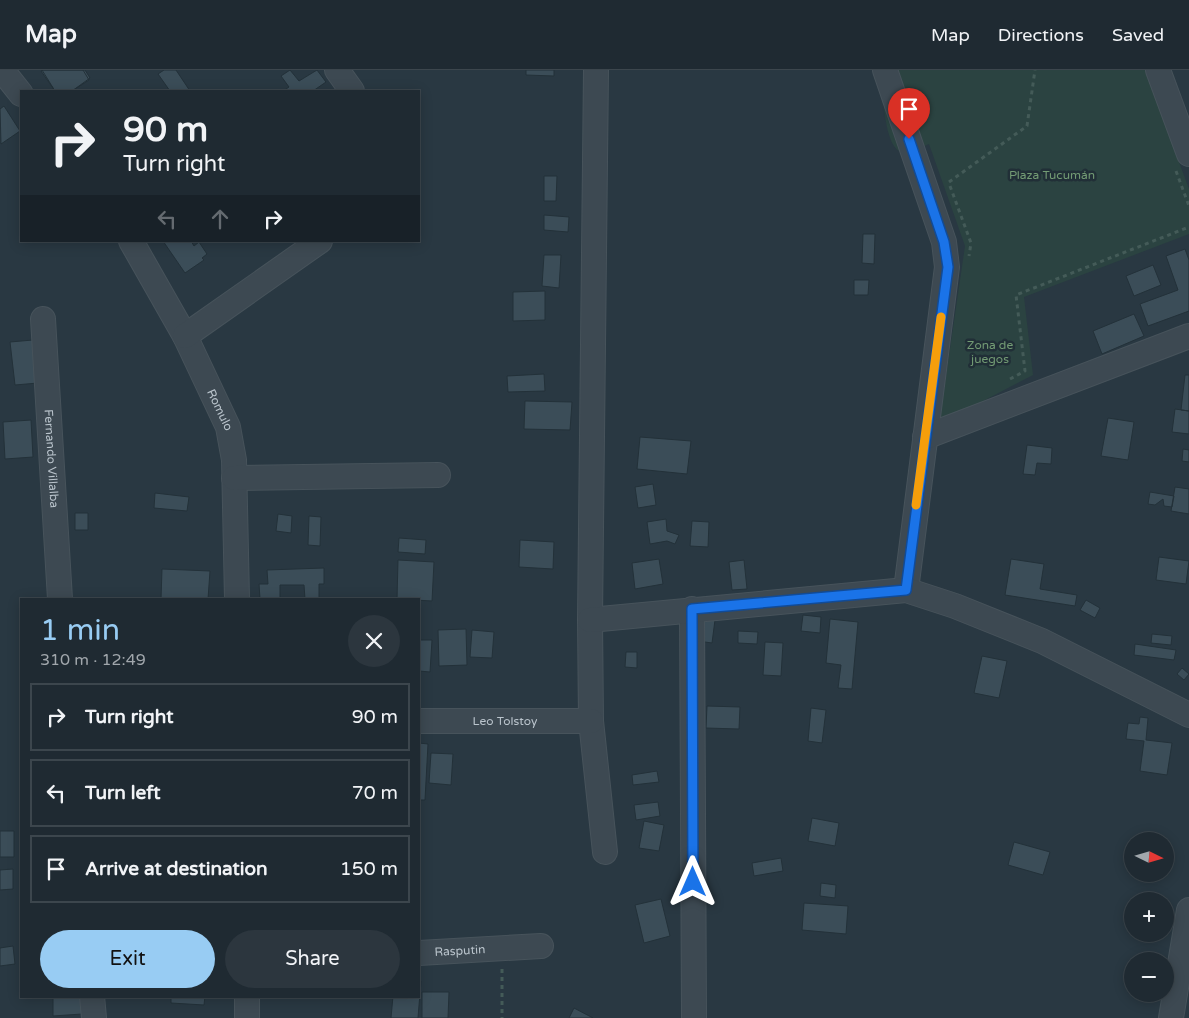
<!DOCTYPE html>
<html lang="en">
<head>
<meta charset="utf-8">
<style>
  :root { --surface:#1f2a32; --page:#2c363e; --text:#f1f3f6; --muted:#a1a7ac; --line:#3c464d; --accent:#98ccf3 }
  body { margin:0; font-family:"Varela Round",sans-serif; background:var(--page); color:var(--text); height:100vh; display:flex; flex-direction:column; font-size:19px; white-space:nowrap }
  * { box-sizing:border-box; margin:0 }
  p { font-size:16px; color:var(--muted) }
  .icon { flex:none; width:28px; height:28px; fill:none; stroke:currentColor; stroke-width:2; stroke-linecap:round; stroke-linejoin:round }
  .map { position:relative; flex:1; overflow:hidden }
  .drawer { position:absolute; left:20px; top:528px; width:400px; height:400px; display:flex; flex-direction:column; background:var(--surface); border-radius:0px; box-shadow:0 2px 12px #0003,0 0 0 1px var(--line) }
  .drawer>* { flex:none }
  .banner { position:absolute; left:20px; top:20px; width:400px; height:152px; border-radius:0px; box-shadow:0 2px 12px #0003,0 0 0 1px var(--line); background:#1f2a32; color:var(--text); overflow:hidden }
  .needle { width:32px; rotate:95deg }
  .tools { position:absolute; left:1124px; top:762px; display:grid; gap:10px }
  .tools a { display:grid; place-items:center; width:50px; height:50px; border-radius:50%; background:var(--surface); box-shadow:0 2px 12px #0003,0 0 0 1px var(--line); font-size:25px }
  .pin { position:absolute; display:grid; place-items:center; width:42px; height:42px; color:#fff; margin:-51px -21px; border-radius:50% 50% 50% 0; rotate:-45deg; box-shadow:0 0 5px #0007 }
  .pin .icon { rotate:45deg }
  .me { position:absolute; width:55px; margin:-28px; rotate:0deg; stroke-linejoin:round; filter:drop-shadow(0 0 4px #0008) }
  .turn { display:flex; align-items:center; gap:18px; height:105px; padding:0 20px; font-size:22px }
  .turn .icon { width:65px; height:65px; stroke-width:2.5 }
  .turn b { display:block; font-size:35px; line-height:42px }
  .lanes { display:flex; align-items:center; height:48px; padding:0 20px; background:#0003; justify-content:center; gap:25px; direction:ltr }
  .lanes .off { opacity:.35 }
  .round { display:grid; place-items:center; flex:none; width:52px; height:52px; border-radius:26px; background:var(--page) }
  .overview { display:flex; align-items:center; justify-content:space-between; height:85px; padding:0 20px }
  h1 { font-size:30px; font-weight:600; line-height:38px; color:var(--accent) }
  .cta { display:flex; gap:10px; margin-top:auto; padding:10px 20px }
  .cta a { flex:1; height:58px; border-radius:30px; background:var(--accent); color:#111; font-size:20px; font-weight:600; line-height:58px; text-align:center }
  .cta a+a { background:var(--page); color:var(--text) }
  ul { padding:0; list-style:none }
  li { display:flex; align-items:center; gap:15px; height:68px; margin:0 10px 8px; padding:0 10px; border:2px solid var(--line); border-radius:0px }
  li div { flex:1 }
  li b { display:block; font-size:19px }
  li em { font-style:normal }
  header { display:flex; align-items:center; gap:30px; box-sizing:border-box; height:70px; padding:0 25px; background:var(--surface); border-bottom:1px solid var(--line) }
  header strong { font-size:24px }
  nav { display:flex; gap:28px; margin-inline-start:auto; font-size:18px }
  .map>svg:first-child { display:block }
</style>
</head>
<body>
<header>
<strong>Map</strong>
<nav><a>Map</a><a>Directions</a><a>Saved</a></nav>
</header>
<div class="map">
<svg width="1189" height="948" viewBox="0 0 1189 948">
  <rect width="100%" height="100%" fill="#293842"/>
  <path fill="#2b4341" d="M883,0h262l44,119v45l-165,63 9,78 -94,49 26,-178 -36,-102c-7,3 -18,8 -26,8 -20,-1 -21,-67 -20,-82z"/>
  <path fill="#3b4d58" stroke="#233139" d="M42,0h41l6,10 -17,11h-17z
    M43,0h42l5,8 -18,13h-17l-14,-20z
    M164,0h12l14,21h-20l-12,-17z
    M290,0l9,11 18,-11 9,12 -13,9h-30l6,-4 -8,-11z
    M526,0h28v6l-28,-1z
    M4,36l16,25 -19,13 -1,-35z
    M544,106h13l-1,25h-12z
    M544,145l25,2 -1,15 -24,-2z
    M863,164h12l-1,30 -12,-1z
    M163,171h28l3,5 5,-4 8,12 -5,4 2,2 -19,13z
    M1185,179l4,11v51l-41,15 -8,-22 38,-14 -12,-34z
    M544,185h17l-2,33 -17,-2z
    M1153,195l8,20 -27,11 -8,-20z
    M854,210h15l-1,15h-14z
    M545,221v29l-32,1v-29z
    M1134,244l10,22 -42,18 -9,-23z
    M33,270l5,43 -23,2 -5,-43z
    M544,304l1,17 -37,1 -1,-16z
    M1185,305h4v36l-8,-1z
    M525,331l47,1 -2,28 -46,-1z
    M1175,339l14,2v23l-17,-2z
    M1108,348l26,4 -6,38 -27,-4z
    M31,350l2,37 -28,2 -2,-37z
    M640,367l51,4 -4,33 -50,-5z
    M1027,375l25,3 -1,16 -14,-1 -2,12 -12,-1z
    M1183,379l6,1v12l-7,-1z
    M653,414l3,21 -18,3 -3,-21z
    M1175,417l14,2v25l-18,-3z
    M1150,422l24,4 -2,11 -8,-1 -1,-7 -8,6 -7,-1z
    M155,423l34,4 -2,14 -33,-3z
    M75,443h13v17h-13z
    M278,444l14,2 -1,17 -15,-2z
    M309,446l12,1 -1,29 -12,-1z
    M666,449l1,12 12,4 -4,9 -8,-3 -17,3 -3,-22z
    M692,451l17,1 -1,25 -18,-1z
    M399,468l27,2 -1,14 -27,-2z
    M520,470l34,2 -1,27 -34,-2z
    M1159,487l30,4 -3,23 -30,-4z
    M659,489l4,25 -28,5 -3,-26z
    M1011,489l33,5 -4,25 37,6 -2,11 -70,-11z
    M398,490l36,2 -2,39 -35,-2z
    M744,490l3,29 -15,1 -3,-28z
    M324,498v16h-5v15h-14l-1,-14h-24v13l-20,1 -1,-15h9l-1,-14z
    M162,499l48,2 -2,28h-47z
    M1086,530l14,8 -5,10 -15,-8z
    M803,545l18,2 -1,16 -19,-2z
    M701,548l14,2 -3,23 -14,-2z
    M830,549l28,3 -6,67 -14,-1 3,-23 -15,-2z
    M466,559l1,36 -28,1 -1,-36z
    M472,560l22,2 -2,26 -22,-1z
    M738,561l20,1 -1,12 -19,-1z
    M1152,564l20,2 -1,9 -20,-2z
    M419,570h13l-2,32 -11,-1z
    M765,572l18,1 -2,33 -18,-1z
    M1135,574l41,6 -2,10 -40,-5z
    M626,582h11v16l-12,-1z
    M982,586l25,5 -8,37 -25,-5z
    M1182,598l7,6 -5,6 -7,-6z
    M707,636l33,1 -1,22 -33,-1z
    M811,638l15,2 -4,33 -14,-2z
    M1140,647l8,1 -2,22 26,3 -5,32 -27,-4 4,-30 -18,-2 2,-16 11,1z
    M419,673l9,1 -3,56h-6z
    M431,683l22,1 -2,31 -22,-2z
    M657,701l2,11 -26,3 -1,-10z
    M658,732l2,14 -24,4 -2,-15z
    M812,748l27,5 -4,23 -27,-5z
    M644,751l20,4 -5,26 -20,-3z
    M0,761h14v26h-14z
    M1014,772l36,10 -7,23 -35,-10z
    M781,788l2,13 -29,5 -2,-13z
    M13,799v20l-13,1v-20z
    M821,813l15,2 -1,13 -15,-2z
    M661,829l9,37 -26,7 -9,-38z
    M804,833l44,3 -2,28 -44,-4z
    M13,876l2,18 -15,2v-18z
    M419,911h2l-3,37h-27l2,-22h26z
    M422,922h27l-1,26h-26z
    M53,926h28l1,18 -29,2z
    M171,926h34l-1,9 -33,-2z
    M574,938l19,10h-24z"/>
  <g fill="none" stroke-linecap="round" stroke-linejoin="round">
    <defs>
      <g id="minor">
        <path d="M2,0l19,24"/>
        <path d="M337,0l15,21"/>
        <path d="M596,0l-6,550 1,101 14,131"/>
        <path d="M885,0l59,172 3,25 -41,323"/>
        <path d="M1158,0l31,84"/>
        <path id="s1" d="M131,171l54,95 43,91 6,33 3,139"/>
        <path id="s2" d="M43,249l17,280"/>
        <path d="M185,266l135,-95"/>
        <path d="M925,367l264,-101"/>
        <path d="M234,408l204,-3"/>
        <path d="M692,539l2,409"/>
        <path d="M590,550l316,-30 49,16 87,35 147,74"/>
        <path id="s3" d="M419,651h172"/>
        <path id="s4" d="M419,883l122,-7"/>
        <path d="M92,926l2,22"/>
        <path d="M247,948v-22"/>
        <path d="M1171,948l18,-108"/>
      </g>
    </defs>
    <use href="#minor" stroke="#47535b" stroke-width="26"/>
    <path stroke="#445b58" stroke-width="3" stroke-dasharray="4 4" stroke-linecap="butt" d="M1176,101l13,35
      M949,112l78,-56 8,-56
      M950,116l21,57 -2,13
      M1010,309l15,-8 -9,-76 173,-68
      M502,899v49"/>
    <use href="#minor" stroke="#3d4952" stroke-width="24"/>
  </g>
  <g fill="none" stroke-linecap="round" stroke-linejoin="round">
    <defs>
      <path id="route" d="M693,812l-1,-273 214,-19 42,-323 -4,-25 -35,-103"/>
    </defs>
    <use href="#route" stroke="#114b97" stroke-width="12"/>
    <use href="#route" stroke="#1a73e8" stroke-width="9"/>
    <path stroke="#f59e0b" stroke-width="9" d="M916,435l25,-188"/>
  </g>
  <g text-anchor="middle" dominant-baseline="central" stroke-width="5" stroke-linejoin="round" paint-order="stroke">
    <g font-size="12" fill="#739b74" stroke="#212f37">
      <text x="1052" y="105">Plaza Tucumán</text>
      <text x="990" y="275">Zona de<tspan x="990" dy="14">juegos</tspan></text>
    </g>
    <g font-size="12" fill="#bac4cc" stroke="#212f37">
      <text stroke="none"><textPath href="#s1" startOffset="191">Romulo</textPath></text>
      <text stroke="none"><textPath href="#s2" startOffset="140">Fernando Villalba</textPath></text>
      <text stroke="none"><textPath href="#s3" startOffset="86">Leo Tolstoy</textPath></text>
      <text stroke="none"><textPath href="#s4" startOffset="41">Rasputin</textPath></text>
    </g>
  </g>
</svg>
<div class="tools">
<a><svg class="needle" viewBox="-14 -14 28 28"><path d="M0-13l5 13h-10z" fill="#e53935"/><path d="M0 13l5-13h-10z" fill="#a1a7ac"/></svg></a>
<a>+</a>
<a>−</a>
</div>
<div class="pin" style="left:909px;top:69px;background:#d93025"><svg class="icon" aria-label="arrive" viewBox="0 0 24 24"><path d="M6 21V4h12l-3 4 3 4H6"/></svg></div>
<svg class="me" style="left:693px;top:812px" viewBox="-20 -20 40 40"><path d="M0-17L14 15 0 8-14 15z" fill="#1a73e8" stroke="#fff" stroke-width="4"/></svg>
<div class="banner">
<div class="turn"><svg class="icon" aria-label="right" viewBox="0 0 24 24"><path d="M7 20v-9h11M14 6l5 5-5 5"/></svg><div><b>90 m</b>Turn right</div></div>
<div class="lanes"><svg class="icon off" aria-label="left" viewBox="0 0 24 24"><path d="M17 20v-9H6M10 6l-5 5 5 5"/></svg><svg class="icon off" aria-label="ahead" viewBox="0 0 24 24"><path d="M12 20V5M6 11l6-6 6 6"/></svg><svg class="icon" aria-label="right" viewBox="0 0 24 24"><path d="M7 20v-9h11M14 6l5 5-5 5"/></svg></div>
</div>
<section class="drawer">
<div class="overview"><div><h1>1 min</h1><p>310 m · 12:49</p></div><a class="round"><svg class="icon" aria-label="close" viewBox="0 0 24 24"><path d="M6 6l12 12M18 6L6 18"/></svg></a></div>
<ul>
<li><svg class="icon" aria-label="right" viewBox="0 0 24 24"><path d="M7 20v-9h11M14 6l5 5-5 5"/></svg><div><b>Turn right</b></div><em>90 m</em></li>
<li><svg class="icon" aria-label="left" viewBox="0 0 24 24"><path d="M17 20v-9H6M10 6l-5 5 5 5"/></svg><div><b>Turn left</b></div><em>70 m</em></li>
<li><svg class="icon" aria-label="arrive" viewBox="0 0 24 24"><path d="M6 21V4h12l-3 4 3 4H6"/></svg><div><b>Arrive at destination</b></div><em>150 m</em></li>
</ul>
<div class="cta"><a>Exit</a><a>Share</a></div>
</section>
</div>
</body>
</html>
